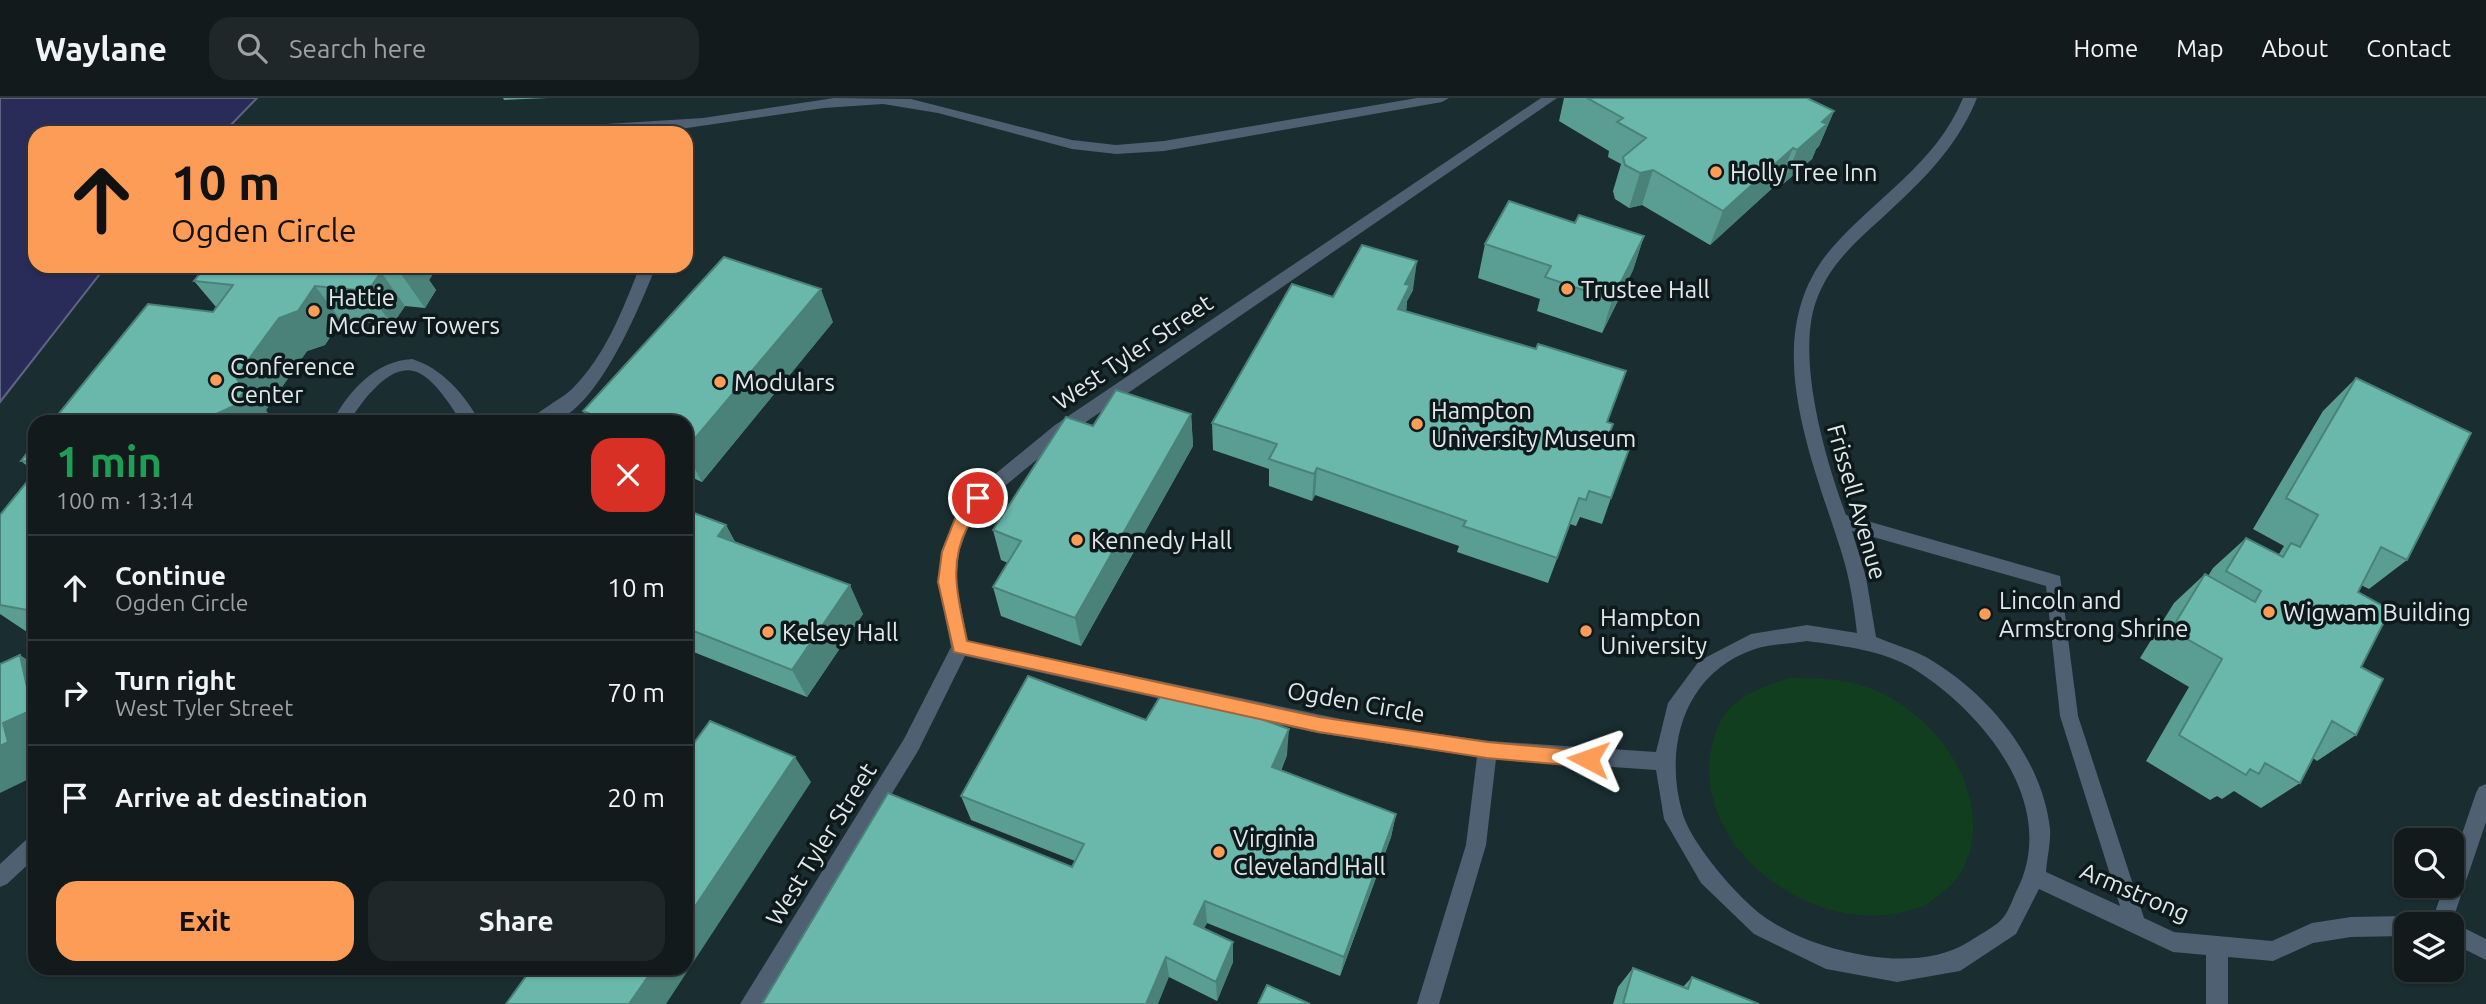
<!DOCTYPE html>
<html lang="en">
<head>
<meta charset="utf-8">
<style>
  :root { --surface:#121a1c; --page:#1f2729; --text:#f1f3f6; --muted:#9ca1a3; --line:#31383b; --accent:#fd9c56 }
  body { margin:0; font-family:Ubuntu,sans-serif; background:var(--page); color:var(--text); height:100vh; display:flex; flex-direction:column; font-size:26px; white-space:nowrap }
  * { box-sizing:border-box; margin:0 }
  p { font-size:23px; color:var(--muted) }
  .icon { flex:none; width:38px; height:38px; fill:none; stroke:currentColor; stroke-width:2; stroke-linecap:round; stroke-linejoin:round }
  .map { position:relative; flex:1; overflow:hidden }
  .panel { position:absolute; left:28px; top:317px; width:665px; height:560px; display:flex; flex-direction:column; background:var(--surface); border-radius:21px; box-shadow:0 2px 5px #0004,0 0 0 2px var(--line) }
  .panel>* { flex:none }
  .banner { position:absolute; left:28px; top:28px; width:665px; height:147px; border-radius:21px; box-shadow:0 2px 5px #0004,0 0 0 2px var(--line); background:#fd9c56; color:#111; overflow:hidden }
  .controls { position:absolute; left:2394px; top:730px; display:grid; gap:14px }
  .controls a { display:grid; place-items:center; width:70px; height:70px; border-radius:14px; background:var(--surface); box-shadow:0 2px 5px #0004,0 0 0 2px var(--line); font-size:35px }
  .pin { position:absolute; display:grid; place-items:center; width:60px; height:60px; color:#fff; margin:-30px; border:4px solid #fff; border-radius:50%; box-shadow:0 2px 7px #0007 }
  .me { position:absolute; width:77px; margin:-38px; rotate:274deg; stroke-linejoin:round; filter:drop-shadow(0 0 5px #0008) }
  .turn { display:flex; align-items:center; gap:24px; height:147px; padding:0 28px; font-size:32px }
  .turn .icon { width:91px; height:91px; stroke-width:2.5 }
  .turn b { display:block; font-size:49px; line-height:60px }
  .round { display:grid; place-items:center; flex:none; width:74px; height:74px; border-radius:21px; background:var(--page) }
  .head { display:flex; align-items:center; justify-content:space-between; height:119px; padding:0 28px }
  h1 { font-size:42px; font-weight:700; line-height:52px; color:#1e9e55 }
  .primary-button { display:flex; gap:14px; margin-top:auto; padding:14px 28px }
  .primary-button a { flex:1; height:80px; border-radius:21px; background:var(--accent); color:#111; font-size:28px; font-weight:700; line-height:80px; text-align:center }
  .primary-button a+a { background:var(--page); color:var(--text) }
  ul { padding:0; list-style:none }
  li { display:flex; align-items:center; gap:21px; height:105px; padding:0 28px; border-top:2px solid var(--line) }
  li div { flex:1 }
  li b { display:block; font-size:26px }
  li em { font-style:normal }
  header { display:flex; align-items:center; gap:42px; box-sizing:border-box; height:98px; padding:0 35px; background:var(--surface); border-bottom:2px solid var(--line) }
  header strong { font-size:33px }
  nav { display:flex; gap:38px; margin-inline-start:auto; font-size:24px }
  .search { width:490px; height:63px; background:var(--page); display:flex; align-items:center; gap:18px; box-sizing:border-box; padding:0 24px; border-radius:21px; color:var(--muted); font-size:26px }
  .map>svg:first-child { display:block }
</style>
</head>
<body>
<header>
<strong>Waylane</strong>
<div class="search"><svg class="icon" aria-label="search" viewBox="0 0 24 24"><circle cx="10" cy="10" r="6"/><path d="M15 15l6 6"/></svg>Search here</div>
<nav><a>Home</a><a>Map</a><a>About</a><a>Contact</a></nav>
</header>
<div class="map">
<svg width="2486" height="906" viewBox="0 0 2486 906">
  <rect width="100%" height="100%" fill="#182225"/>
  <path fill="#1a2d31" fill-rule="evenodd" d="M257,0h2229v906h-2486v-602l106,-136h580v-133h-463zM35,324h651v546h-651zM2406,742h46v46h-46zM2406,826h46v46h-46z"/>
  <path fill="#103e1f" d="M1789,580c27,0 52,0 78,9 58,21 109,81 106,144 -1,19 -9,44 -24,56 -8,6 -17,15 -26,19 -5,3 -14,4 -20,6 -89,22 -204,-58 -193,-155 2,-16 7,-35 19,-48 16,-17 38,-24 60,-31z"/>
  <path fill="#292c59" stroke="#606484" stroke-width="2" d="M0,0h257l-34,35h-188v133h71l-106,136z"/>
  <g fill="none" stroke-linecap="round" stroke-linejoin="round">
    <path fill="#4e6071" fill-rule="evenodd" d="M834,0l77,1 161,41 44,5 48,-4 253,-43h32l-7,4 -278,49 -48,3 -44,-5 -134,-36 -55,-9 -59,4 -144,21 -55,4h-91l7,-5 162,-10z
      M1541,0h16l-490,337 -83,68 -16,24 -9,25 -3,30 12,59 392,82 130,18 166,11 12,-49 31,-42 52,-27 56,-9 50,8c-3,-27 -7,-53 -15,-79 -29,-94 -86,-217 -11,-305 45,-52 105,-85 132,-151h14c-20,50 -56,84 -95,120 -26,23 -51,46 -64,78 -24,57 7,163 28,219l214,61 18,140 66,202 30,14 98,9 40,-18 39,-6 55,-1 7,3 3,5h-10v12l-55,1 -38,6 -40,18 -45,-4v47h-22v-49l-33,-3 -134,-63 -23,45 -56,37 -63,11 -71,-13 -72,-35 -53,-51 -37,-64 -8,-49 -160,-11 -10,86 -47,159h-22l49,-159 11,-88 -160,-24 -352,-77 -47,95 -155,253h-23l164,-265 47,-92 -13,-65 3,-30 13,-33 18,-26 83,-68zM1852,433l194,55 14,130 60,190 -74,-34c1,-14 5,-30 4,-43 -8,-72 -63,-137 -124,-172 -15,-8 -34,-13 -50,-20l-10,-60zM1807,543c36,5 75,9 107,28 70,44 147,137 102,223 -4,9 -8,21 -15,28 -8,8 -21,14 -31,21 -29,19 -69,20 -102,15 -35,-6 -68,-16 -99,-36 -27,-17 -76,-74 -86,-105 -20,-66 0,-142 72,-166 16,-5 35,-5 52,-8z
      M640,168h16c-16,40 -58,144 -104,156 -6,1 -16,0 -22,0 7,-12 31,-22 42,-33 34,-34 51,-80 68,-123z
      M412,261c30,9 53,36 68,63h-18c-12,-16 -24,-39 -43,-49 -28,-14 -58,30 -70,49h-17c17,-31 43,-61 80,-63z
      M2486,686v38l-34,100 34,17v21l-34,-17v-19h-21l13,-38h8v-23l24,-70 3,-6z
      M35,737v23l-28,26 -7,3v-23l28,-26z"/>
  </g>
  <path fill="#5a9e93" d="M503,0h45l-44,2z
    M1564,0h243l27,13 -15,35 -3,3 -4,10 -29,25 -4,-2 -69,63 -68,-40 -13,3 -14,-9 -2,-8 8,-27 -13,-7 1,-6 -50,-30z
    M1575,125l69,13 -11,34 -31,63 -65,-22 3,-12 -62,-21 7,-34z
    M195,168h243l-9,14 7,10 -11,18 -20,-2 -13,19 -51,-5 -16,25 -18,6 -41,59 -214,12 161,-110 3,-5 -22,-26 7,-8z
    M1413,192l-6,11 -1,10 202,111 2,12 1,64 -9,26 -22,-7 -4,9 -6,-2 -22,59 -91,-31 2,-6 -144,-51 -3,6 -43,-15v-17l-56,-19 -1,-27 121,-126z
    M833,224l-131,160 -16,-7v-53h-96l-7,-11z
    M2356,280l51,182 -38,29 -8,-4 -3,7 3,75 -5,68 -39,26 -4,-3 -13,25 -39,25 -27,-17 -12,8 -5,-3 -7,4 -64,-39 43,-74 -49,-29 34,-55 31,-29 3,2 5,-8 33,-30 32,17 1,-1 5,-8 -31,-17 70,-118z
    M1191,316l2,32 -112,200 -80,-30 -8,-29 15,-24 -7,-3 -8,-30 100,-104z
    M35,345v190l-8,-1 -27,-18v-99l35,-43 -14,-11z
    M686,412l40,15 9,17 128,72 -56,83 -121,-48z
    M1146,622l141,35 -6,16 115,43 -5,23 -51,139 -133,-53 -3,5 29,34 -16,39 -48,-24 -97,-110 3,-6 -104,-41 -10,-24z
    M1633,870l50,19 9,-10 67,27h-146l5,-17z"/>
  <path fill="#4a8178" d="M1834,13l-15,35 -3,3 -4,10 -29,25 14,-34 25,-28z
    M1793,50l-14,34 -69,63 13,-34z
    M1653,72l-11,35 -13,3 11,-35z
    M1644,138l-11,34 -31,63 10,-33z
    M1417,163l-4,29 -6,11 -1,13 -8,-5 7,-25z
    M407,168h31l-9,14 7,10 -11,18 -24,-34z
    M381,174l24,34 -13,19 -24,-34z
    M315,188l26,34 -16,25 -18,6 -41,59 8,12h-70l75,-104z
    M821,191l12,33 -131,160 -16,-30v-3z
    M1191,316l2,32 -112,200 -6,-28z
    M1317,370l-2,27 -3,6 2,-27z
    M726,427l16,30 -24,-19z
    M850,487l13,29 -56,83 -15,-27z
    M35,507v10l-8,-5z
    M20,557l15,10v111l-35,17v-47l3,-23z
    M1289,631l-2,26 -16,38 1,-26z
    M795,659l16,25 -145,222h-37l25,-36h32v-48z
    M1396,716l-5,23 -51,139 4,-19z
    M1205,803l2,22 -11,21 -2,-20z
    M1233,844v20l-16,39 -1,-19z
    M1166,859l3,20 -11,27h-12z"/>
  <path fill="#69b8ab" stroke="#4a8178" stroke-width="2" d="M1587,0h220l27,13 -12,11 5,2 -30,26 -4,-2 -70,63 -70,-41 -13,3 -15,-8 -2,-8 23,-19 -29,-16 6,-4z
    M1509,103l66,22 4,-8 65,21 -32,64 -67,-23 6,-11 -66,-22z
    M1362,147l55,16 -12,23 5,1 -12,24 138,40 2,-5 88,27 -19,51 6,2 -4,10 23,7 -21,57 -22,-7 -3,9 -7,-2 -22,60 -94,-32 3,-5 -149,-53 -3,6 -45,-15 8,-15 -65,-21 80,-139 41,13z
    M724,159l97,32 -135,160v-27h-75l-28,-11z
    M206,168h201l-6,8 -20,-2 -13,19 -53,-5 -17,25 -19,7 -43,59 8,14 -10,15 -27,12 -3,4h-152l96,-118 65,8 20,-27 -39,-4z
    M2356,280l115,55 -64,127 -26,-13 -23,45 32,18 -29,57 22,12 -27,56 -24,-14 -32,62 -35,-20 -6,11 -9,-5 -4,6 -67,-40 43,-76 -51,-29 34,-56 50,28 6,-11 -35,-20 20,-33 37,19 8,-14 9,4 18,-32 -32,-17z
    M1116,292l75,24 -116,204 -82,-31 28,-46 -28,-11 73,-113 27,9z
    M35,345v19l-14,-1z
    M35,374v133l-8,5 -27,-5v-90z
    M686,412l40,15 -8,11 132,49 -58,85 -106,-42z
    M20,557l12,55 -29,13 5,19 -8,4v-82z
    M1028,578l118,44 21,-35 122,44 -17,38 124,47 -52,143 -139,-56 -11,23 39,18 -17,40 -50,-25 -20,47h-384l126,-211 184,74 12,-23 -123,-48z
    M710,623l85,36 -109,163v-166z
    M532,870h122l-25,36h-123z
    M1633,870l55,21 4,-12 67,27h-136z
    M1267,887l43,19h-52z"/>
  <path fill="#fd9c56" stroke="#a46538" stroke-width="2" d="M978,394l8,6c-5,10 -13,18 -18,28 -21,38 -9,76 -1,115l352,76 168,25 101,9 7,2 2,6 -2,5 -7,3 -101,-9 -168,-26 -365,-80 -16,-70 4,-30 13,-33 18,-26z"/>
  <g fill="#fd9c56" stroke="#0e191b" stroke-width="2.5">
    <circle cx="1716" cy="74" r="7"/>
    <circle cx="1567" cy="191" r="7"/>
    <circle cx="314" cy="213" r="7"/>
    <circle cx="216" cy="282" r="7"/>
    <circle cx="720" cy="284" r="7"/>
    <circle cx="1417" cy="326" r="7"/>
    <circle cx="1077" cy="442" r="7"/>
    <circle cx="2269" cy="514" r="7"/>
    <circle cx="1985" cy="516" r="7"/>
    <circle cx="1586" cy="533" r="7"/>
    <circle cx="768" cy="534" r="7"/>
    <circle cx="1219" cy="754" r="7"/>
  </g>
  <g text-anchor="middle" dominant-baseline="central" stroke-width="7" stroke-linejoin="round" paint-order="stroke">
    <g font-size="24" fill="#e1e8e9" stroke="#0e191b" text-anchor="start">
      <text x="1730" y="74">Holly Tree Inn</text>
      <text x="1581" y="191">Trustee Hall</text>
      <text x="328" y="199">Hattie<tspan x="328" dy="28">McGrew Towers</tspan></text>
      <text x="230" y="268">Conference<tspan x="230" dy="28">Center</tspan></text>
      <text x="734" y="284">Modulars</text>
      <text x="1431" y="312">Hampton<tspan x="1431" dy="28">University Museum</tspan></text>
      <text x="1091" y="442">Kennedy Hall</text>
      <text x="1999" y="502">Lincoln and<tspan x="1999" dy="28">Armstrong Shrine</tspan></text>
      <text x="2283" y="514">Wigwam Building</text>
      <text x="1600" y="519">Hampton<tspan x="1600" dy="28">University</tspan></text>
      <text x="782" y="534">Kelsey Hall</text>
      <text x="1233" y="740">Virginia<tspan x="1233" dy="28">Cleveland Hall</tspan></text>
    </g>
    <g font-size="24" fill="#e1e8e9" stroke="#0e191b">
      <text transform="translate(1133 254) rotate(-34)">West Tyler Street</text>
      <text transform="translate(1857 404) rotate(74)">Frissell Avenue</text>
      <text transform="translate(1356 604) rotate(10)">Ogden Circle</text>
      <text transform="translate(821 746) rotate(-58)">West Tyler Street</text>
      <text transform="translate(2135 794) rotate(23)">Armstrong</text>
    </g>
  </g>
</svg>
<div class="controls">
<a><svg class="icon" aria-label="search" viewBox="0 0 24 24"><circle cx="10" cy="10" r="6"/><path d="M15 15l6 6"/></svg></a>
<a><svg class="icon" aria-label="layers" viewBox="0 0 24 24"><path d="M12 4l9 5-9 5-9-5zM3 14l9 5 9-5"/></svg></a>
</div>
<div class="pin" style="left:978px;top:400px;background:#d93025"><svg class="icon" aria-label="arrive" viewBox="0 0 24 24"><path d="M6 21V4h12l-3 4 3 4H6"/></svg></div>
<svg class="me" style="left:1588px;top:661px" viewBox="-20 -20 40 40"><path d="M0-17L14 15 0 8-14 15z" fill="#fd9c56" stroke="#fff" stroke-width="4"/></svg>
<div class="banner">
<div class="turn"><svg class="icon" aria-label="ahead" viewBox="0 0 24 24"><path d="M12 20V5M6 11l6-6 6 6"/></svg><div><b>10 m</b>Ogden Circle</div></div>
</div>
<section class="panel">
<div class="head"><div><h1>1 min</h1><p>100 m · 13:14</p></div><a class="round" style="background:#d93025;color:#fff"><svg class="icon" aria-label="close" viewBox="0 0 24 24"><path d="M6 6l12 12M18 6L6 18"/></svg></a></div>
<ul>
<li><svg class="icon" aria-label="ahead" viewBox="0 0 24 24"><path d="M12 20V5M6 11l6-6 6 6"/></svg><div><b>Continue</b><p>Ogden Circle</p></div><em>10 m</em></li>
<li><svg class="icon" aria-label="right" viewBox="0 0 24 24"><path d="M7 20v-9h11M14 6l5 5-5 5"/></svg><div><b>Turn right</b><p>West Tyler Street</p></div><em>70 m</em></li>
<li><svg class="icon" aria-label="arrive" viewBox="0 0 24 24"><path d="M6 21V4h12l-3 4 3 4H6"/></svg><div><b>Arrive at destination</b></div><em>20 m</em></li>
</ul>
<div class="primary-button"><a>Exit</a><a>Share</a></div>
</section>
</div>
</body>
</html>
